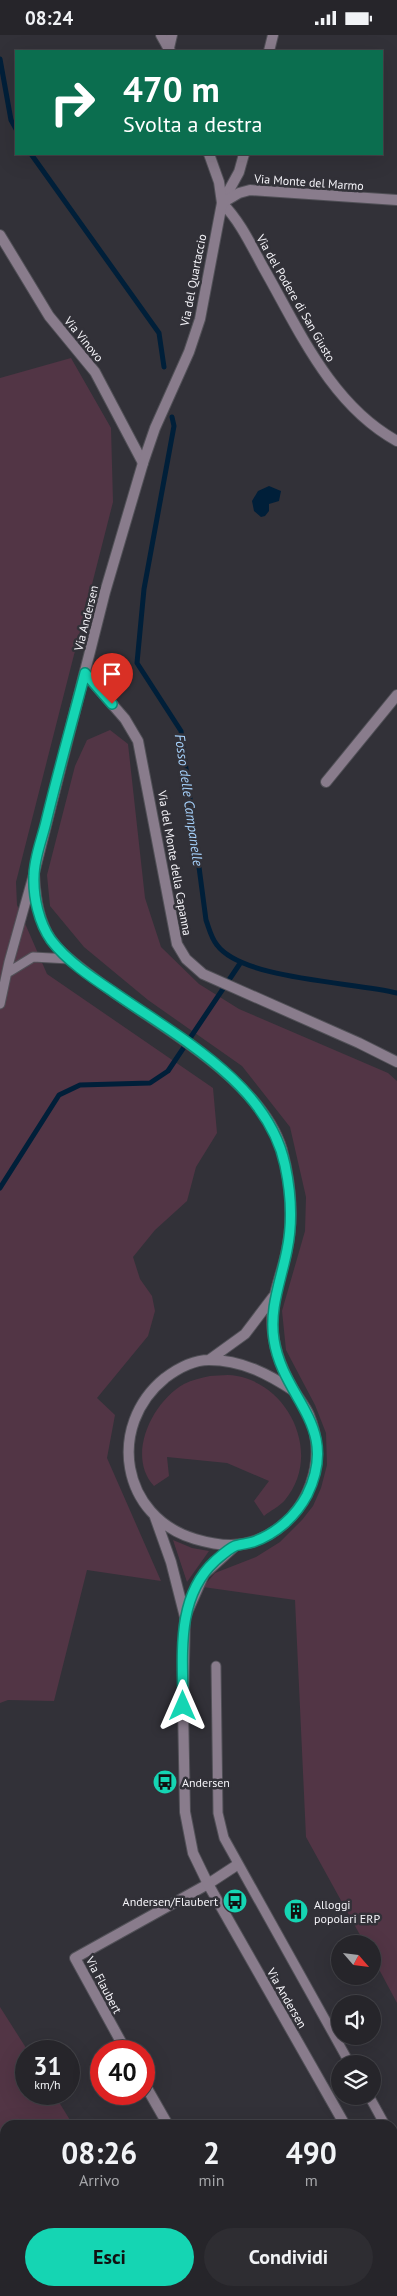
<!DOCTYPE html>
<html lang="it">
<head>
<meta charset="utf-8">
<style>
  :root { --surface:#26252a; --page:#2e2d32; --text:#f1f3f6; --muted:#a4a5a8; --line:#424247; --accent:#15d5b3 }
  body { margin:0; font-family:"PT Sans",sans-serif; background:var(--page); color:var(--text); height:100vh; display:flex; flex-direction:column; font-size:19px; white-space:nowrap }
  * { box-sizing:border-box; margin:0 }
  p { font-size:16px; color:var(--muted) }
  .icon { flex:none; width:28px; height:28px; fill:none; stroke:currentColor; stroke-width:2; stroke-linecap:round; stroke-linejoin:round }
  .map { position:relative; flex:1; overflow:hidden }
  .drawer { position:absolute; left:0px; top:2085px; width:398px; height:176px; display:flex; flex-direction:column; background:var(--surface); border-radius:15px 15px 0 0; box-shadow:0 5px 20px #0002,0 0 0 1px var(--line) }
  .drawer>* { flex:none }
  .guide { position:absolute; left:15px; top:15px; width:368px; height:105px; border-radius:0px; box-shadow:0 5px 20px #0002,0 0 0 1px var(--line); background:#0b6e4f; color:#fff; overflow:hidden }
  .needle { width:32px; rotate:118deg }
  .buttons { position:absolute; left:331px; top:1900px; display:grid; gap:10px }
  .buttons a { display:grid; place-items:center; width:50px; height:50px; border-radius:50%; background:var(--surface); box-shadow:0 5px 20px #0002,0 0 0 1px var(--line); font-size:25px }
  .speed { position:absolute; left:15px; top:2005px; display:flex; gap:10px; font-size:25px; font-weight:700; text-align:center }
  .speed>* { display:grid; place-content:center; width:65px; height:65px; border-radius:50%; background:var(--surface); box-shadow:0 5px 20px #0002,0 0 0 1px var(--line); line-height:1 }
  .speed small { font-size:12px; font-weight:400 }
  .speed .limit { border:8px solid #d22; background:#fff; color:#111 }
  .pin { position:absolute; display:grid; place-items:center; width:42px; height:42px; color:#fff; margin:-51px -21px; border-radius:50% 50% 50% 0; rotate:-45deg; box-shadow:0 0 5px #0007 }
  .pin .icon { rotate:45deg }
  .me { position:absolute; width:55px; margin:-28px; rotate:0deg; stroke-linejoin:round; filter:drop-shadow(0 0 4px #0008) }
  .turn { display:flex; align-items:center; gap:18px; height:105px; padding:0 25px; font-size:22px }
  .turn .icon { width:65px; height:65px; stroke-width:2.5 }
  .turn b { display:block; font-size:35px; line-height:42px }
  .eta { display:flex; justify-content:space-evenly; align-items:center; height:85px; text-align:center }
  .eta b { font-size:30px; font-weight:800; line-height:35px }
  .primary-button { display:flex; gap:10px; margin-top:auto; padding:10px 25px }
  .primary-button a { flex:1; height:58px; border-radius:30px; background:var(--accent); color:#111; font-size:20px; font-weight:800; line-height:58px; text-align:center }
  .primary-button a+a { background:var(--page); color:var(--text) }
  .status { display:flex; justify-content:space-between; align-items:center; height:35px; padding:0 25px; background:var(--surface); direction:ltr }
  .status svg { height:14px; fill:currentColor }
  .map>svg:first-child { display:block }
</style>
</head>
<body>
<div class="status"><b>08:24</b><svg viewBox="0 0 49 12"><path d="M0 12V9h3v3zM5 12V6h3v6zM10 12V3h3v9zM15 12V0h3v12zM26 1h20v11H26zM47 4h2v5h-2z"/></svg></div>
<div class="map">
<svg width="397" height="2261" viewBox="0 0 397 2261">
  <rect width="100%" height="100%" fill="#323138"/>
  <path fill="#523545" d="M71,323l40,70 2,74 -97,380 1,23 30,69 166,114 4,45 -21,34 -9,34 -32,29 -22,27 7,22 12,17 3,15 -7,25 -51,62 18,17 -8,43 54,123 -74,-11 -33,131 -46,-1 -8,3v-1325z
    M110,695l18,14 17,154 16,49 38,37 40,25 149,64 9,8v922l-24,-45 -1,-14h-7l-59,-107 -11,-237 -92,-13 12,-14 41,-16 24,-15 22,-22 11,-14 8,-18 6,-23 -1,-32 -11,-28 -29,-55 -4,-39 23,-80 1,-34 -16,-70 -48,-61 -94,-66 -64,-53 -34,-41 -3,-31 28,-109 12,-26z
    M210,1341c8,0 18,-2 27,0 54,10 85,80 48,124 -5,6 -15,11 -21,16l-10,-15 15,-20 -42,-18 -60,-6 2,19 -15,10c-28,-30 -2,-84 30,-102 8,-4 17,-6 26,-8z
    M173,1505l19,8 17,3 -22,31z
    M0,1972l28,44h-2v43h28l19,31h-68v166h168l3,5h-176z"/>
  <path fill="#001f39" d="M269,451l12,5 -2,10 -10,3v7l-4,5 -4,1 -7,-6 -2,-10 6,-10z"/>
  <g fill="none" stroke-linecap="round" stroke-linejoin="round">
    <path stroke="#001f39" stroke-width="5" d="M0,24l11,61 5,9
      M31,119l128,179 5,34
      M172,382l2,9 -30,163 -7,74 44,68 25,189c3,8 5,18 11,25 26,35 137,37 180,48
      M0,1153l59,-93 21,-10 70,-2 18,-12 73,-109"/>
    <defs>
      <path id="service" d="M7,938l26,-16 37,2
        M0,969l9,-42 24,-86
        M216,1631l2,147 6,25 126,226
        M369,2061l16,29
        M392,2104l5,8"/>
      <path id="minor" d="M169,13l3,-13
        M269,16l4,-16
        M244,119l-5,18 -17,31c18,18 29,42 41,64 36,63 68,138 134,174
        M0,200l49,81 46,56 48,91
        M85,638l40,46 13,22 39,203 9,15 17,15 156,69 38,19
        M326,747l71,-87
        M126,2016l-51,-93 133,-74 29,-19
        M144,2048l24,42
        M261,2256l2,5"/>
      <path id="tertiary" d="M161,0l9,16
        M209,119l10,28 3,21 -22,116 -11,33 -34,76 -12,35 -38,129 -71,281c1,20 3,41 13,60 10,19 31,33 48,46 58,44 166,99 187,171 9,34 12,69 4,104 -5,22 -14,42 -14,65 0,25 9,49 21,70 5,9 12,17 16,26 19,45 0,99 -43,121 -24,13 -47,10 -71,3 -74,-22 -89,-113 -30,-161 12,-9 28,-18 44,-18 33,0 59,14 85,31
        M222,168l17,-10 11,-3 147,10
        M209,1325l36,-26 28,-37
        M155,1482l16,45 14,55 -2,89 2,106 8,41 15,31 137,241
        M185,1582l19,-43 31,-28
        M392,2175l5,8"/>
    </defs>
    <use href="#service" stroke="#515057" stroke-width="11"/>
    <use href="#minor" stroke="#515057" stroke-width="12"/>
    <use href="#tertiary" stroke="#515057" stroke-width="12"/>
    <use href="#service" stroke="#897c8c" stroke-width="9"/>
    <use href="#minor" stroke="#897c8c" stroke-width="10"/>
    <use href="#tertiary" stroke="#897c8c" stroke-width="10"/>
  </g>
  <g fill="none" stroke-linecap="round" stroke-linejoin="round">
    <defs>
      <path id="route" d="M112,669l-27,-31c-13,50 -27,99 -39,149 -4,17 -12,36 -12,54 -1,21 5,47 17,64 16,21 40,37 61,51 64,45 156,92 173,174 6,28 8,56 2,85 -6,31 -18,58 -13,90 9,59 67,86 33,155 -11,21 -31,39 -54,47 -6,2 -13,2 -18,4 -7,3 -14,10 -20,15 -40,37 -32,96 -32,145"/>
    </defs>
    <use href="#route" stroke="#0e8a74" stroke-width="12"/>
    <use href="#route" stroke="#15d5b3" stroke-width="9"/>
  </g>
  <defs>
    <symbol id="bus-disc" viewBox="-11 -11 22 22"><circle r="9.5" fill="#15d5b3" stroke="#323138"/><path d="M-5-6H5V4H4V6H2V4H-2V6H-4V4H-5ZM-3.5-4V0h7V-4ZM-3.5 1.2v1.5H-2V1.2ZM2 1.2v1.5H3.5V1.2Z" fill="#111"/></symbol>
    <symbol id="building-disc" viewBox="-11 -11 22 22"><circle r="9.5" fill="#15d5b3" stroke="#323138"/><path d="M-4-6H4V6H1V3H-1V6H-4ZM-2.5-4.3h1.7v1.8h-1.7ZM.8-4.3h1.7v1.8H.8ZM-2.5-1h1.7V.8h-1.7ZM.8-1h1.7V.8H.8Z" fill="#111"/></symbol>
  </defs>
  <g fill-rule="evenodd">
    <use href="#bus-disc" x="151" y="1733" width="28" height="28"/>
    <use href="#bus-disc" x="221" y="1852" width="28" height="28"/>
    <use href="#building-disc" x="282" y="1862" width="28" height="28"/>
  </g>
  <g text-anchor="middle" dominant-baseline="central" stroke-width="5" stroke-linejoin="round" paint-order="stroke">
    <g font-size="12" fill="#f4f3f8" stroke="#323138">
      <text transform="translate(309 147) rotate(4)">Via Monte del Marmo</text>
      <text transform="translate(193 245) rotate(-79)">Via del Quartaccio</text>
      <text transform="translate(296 263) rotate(60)">Via del Podere di San Giusto</text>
      <text transform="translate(84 304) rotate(51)">Via Vinovo</text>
      <text transform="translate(86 583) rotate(-76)">Via Andersen</text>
      <text transform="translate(175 828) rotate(80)">Via del Monte della Capanna</text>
      <text transform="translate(104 1950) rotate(62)">Via Flaubert</text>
      <text transform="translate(287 1963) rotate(60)">Via Andersen</text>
    </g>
    <g font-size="12" fill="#f4f3f8" stroke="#323138" text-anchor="start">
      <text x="182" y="1747">Andersen</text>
      <text x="218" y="1866" text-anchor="end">Andersen/Flaubert</text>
      <text x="314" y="1869">Alloggi<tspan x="314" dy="14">popolari ERP</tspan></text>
    </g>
    <g font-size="14" font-style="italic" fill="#a5d0fa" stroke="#323138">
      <text transform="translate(189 765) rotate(82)">Fosso delle Campanelle</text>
    </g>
  </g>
</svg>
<div class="buttons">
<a><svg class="needle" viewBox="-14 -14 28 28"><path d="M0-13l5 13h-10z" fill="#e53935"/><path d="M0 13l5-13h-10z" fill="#a4a5a8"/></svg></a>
<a><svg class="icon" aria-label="sound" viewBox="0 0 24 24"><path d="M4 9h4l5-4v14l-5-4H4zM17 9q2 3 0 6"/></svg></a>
<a><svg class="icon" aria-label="layers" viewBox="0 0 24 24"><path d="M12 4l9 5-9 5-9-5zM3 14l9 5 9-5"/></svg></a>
</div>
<div class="speed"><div>31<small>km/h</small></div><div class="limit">40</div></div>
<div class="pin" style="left:112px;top:669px;background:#d93025"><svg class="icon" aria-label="arrive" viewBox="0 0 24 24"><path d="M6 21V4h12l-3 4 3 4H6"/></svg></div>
<svg class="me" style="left:183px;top:1671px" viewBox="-20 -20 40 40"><path d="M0-17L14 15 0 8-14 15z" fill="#15d5b3" stroke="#fff" stroke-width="4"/></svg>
<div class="guide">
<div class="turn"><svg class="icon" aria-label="right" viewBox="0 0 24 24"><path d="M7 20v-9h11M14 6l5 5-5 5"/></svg><div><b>470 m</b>Svolta a destra</div></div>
</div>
<section class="drawer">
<div class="eta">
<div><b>08:26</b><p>Arrivo</p></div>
<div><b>2</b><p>min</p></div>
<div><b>490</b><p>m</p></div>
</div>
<div class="primary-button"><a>Esci</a><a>Condividi</a></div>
</section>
</div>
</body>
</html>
